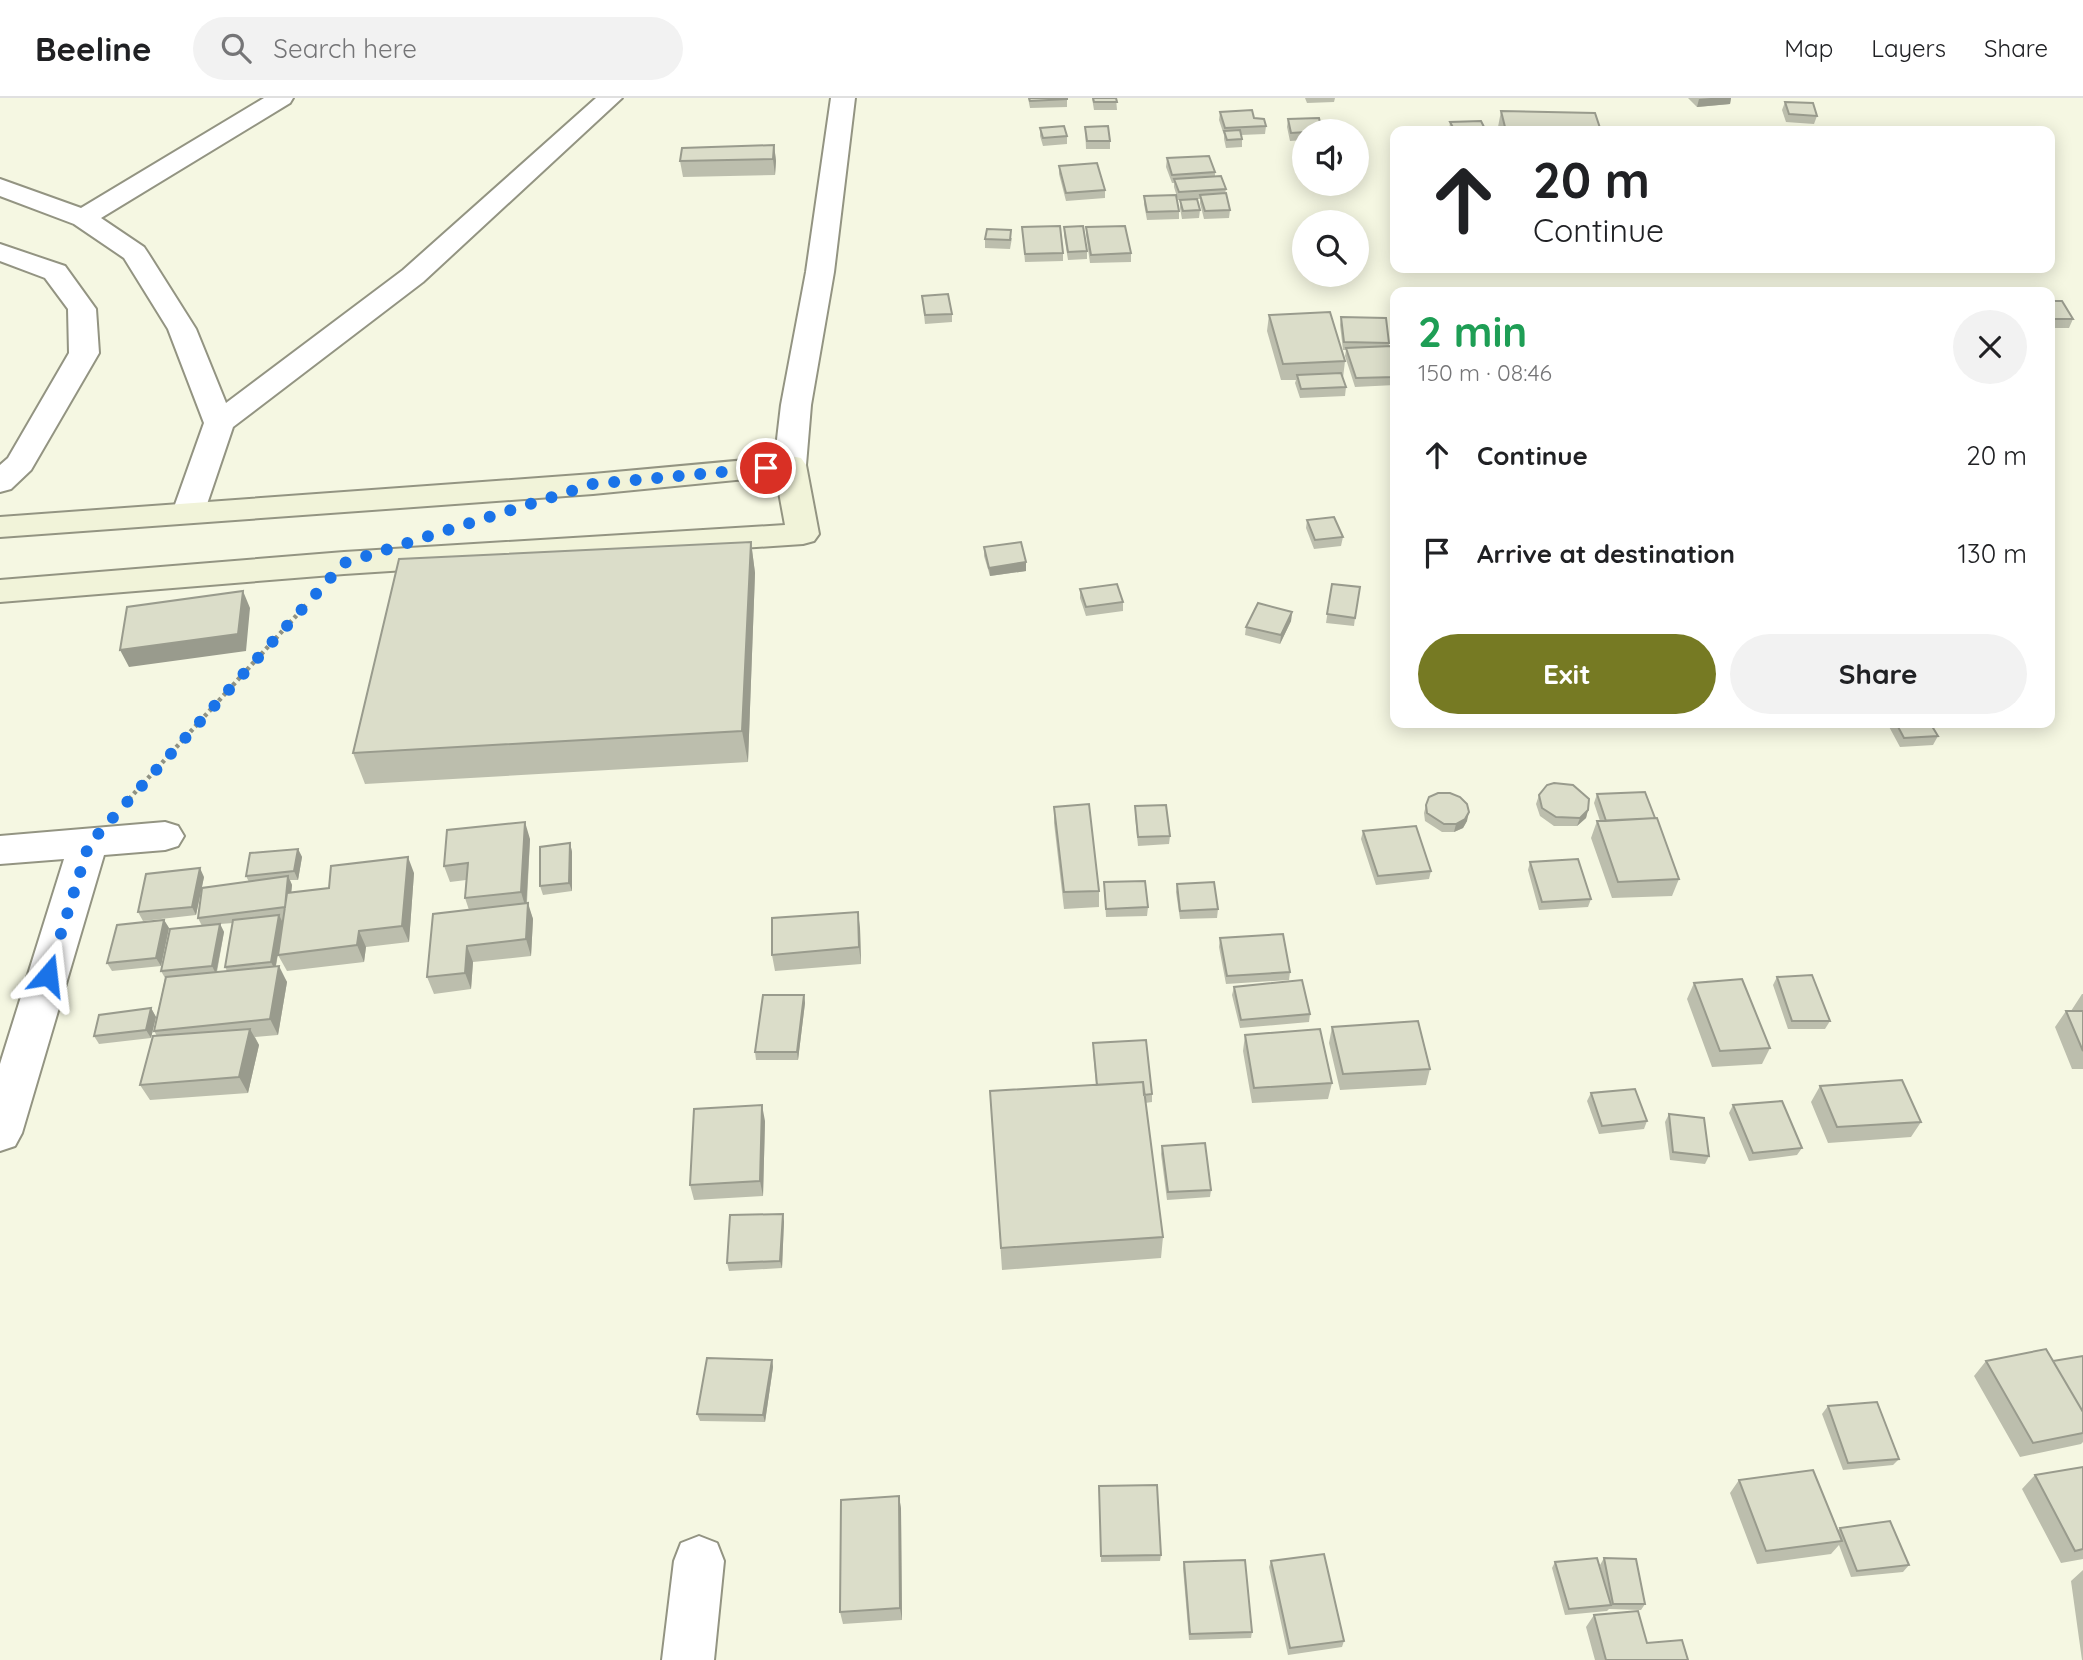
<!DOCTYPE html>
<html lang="en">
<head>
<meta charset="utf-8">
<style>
  :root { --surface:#fff; --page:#f2f2f2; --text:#202124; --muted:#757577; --line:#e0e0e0; --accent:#767a23 }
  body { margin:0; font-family:Quicksand,sans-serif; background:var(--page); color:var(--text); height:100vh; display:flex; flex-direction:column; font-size:26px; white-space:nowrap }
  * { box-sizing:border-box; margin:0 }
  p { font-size:23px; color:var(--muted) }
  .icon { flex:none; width:38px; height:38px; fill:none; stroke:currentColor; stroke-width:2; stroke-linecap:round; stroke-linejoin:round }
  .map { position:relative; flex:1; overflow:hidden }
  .side { position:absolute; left:1390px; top:189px; width:665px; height:441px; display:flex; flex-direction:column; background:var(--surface); border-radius:14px; box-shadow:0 4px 18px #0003 }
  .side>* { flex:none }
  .hud { position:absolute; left:1390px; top:28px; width:665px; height:147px; border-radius:14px; box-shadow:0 4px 18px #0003; background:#fff; color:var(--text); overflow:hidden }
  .buttons { position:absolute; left:1292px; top:21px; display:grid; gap:14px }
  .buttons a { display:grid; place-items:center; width:77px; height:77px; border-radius:50%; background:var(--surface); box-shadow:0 4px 18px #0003; font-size:35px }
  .pin { position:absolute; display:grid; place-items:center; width:60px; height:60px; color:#fff; margin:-30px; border:4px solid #fff; border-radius:50%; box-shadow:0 2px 7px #0007 }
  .me { position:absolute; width:77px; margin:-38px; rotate:17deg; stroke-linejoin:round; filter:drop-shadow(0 0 5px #0008) }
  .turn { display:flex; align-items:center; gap:24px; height:147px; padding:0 28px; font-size:32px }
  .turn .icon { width:91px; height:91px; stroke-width:2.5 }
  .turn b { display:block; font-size:49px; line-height:60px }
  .round { display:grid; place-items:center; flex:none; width:74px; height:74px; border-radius:37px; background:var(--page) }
  .head { display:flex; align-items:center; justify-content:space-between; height:119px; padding:0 28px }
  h1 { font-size:42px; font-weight:800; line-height:52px; color:#1e9e55 }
  .button { display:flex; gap:14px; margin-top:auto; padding:14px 28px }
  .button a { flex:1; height:80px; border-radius:42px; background:var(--accent); color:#fff; font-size:28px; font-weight:800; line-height:80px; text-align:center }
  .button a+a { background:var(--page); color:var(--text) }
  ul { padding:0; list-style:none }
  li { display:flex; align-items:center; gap:21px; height:98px; padding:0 28px }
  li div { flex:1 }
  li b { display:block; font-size:26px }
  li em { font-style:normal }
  header { display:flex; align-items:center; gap:42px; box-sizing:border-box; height:98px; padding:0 35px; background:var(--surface); border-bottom:2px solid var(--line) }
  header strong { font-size:33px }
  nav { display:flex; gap:38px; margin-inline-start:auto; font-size:24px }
  .search { width:490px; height:63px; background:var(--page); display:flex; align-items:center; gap:18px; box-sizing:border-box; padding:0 24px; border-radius:38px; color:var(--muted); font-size:26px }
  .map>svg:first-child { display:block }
</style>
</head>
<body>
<header>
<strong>Beeline</strong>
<div class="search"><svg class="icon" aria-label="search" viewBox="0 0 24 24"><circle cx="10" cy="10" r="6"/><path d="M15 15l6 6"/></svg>Search here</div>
<nav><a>Map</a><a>Layers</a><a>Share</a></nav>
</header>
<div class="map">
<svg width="2083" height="1562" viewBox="0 0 2083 1562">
  <rect width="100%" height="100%" fill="#f5f7e2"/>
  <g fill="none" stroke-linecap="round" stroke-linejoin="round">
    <defs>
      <path id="street" d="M264,0h29l-3,5 -189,115 43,29 4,6 48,76 30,74 177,-133 193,-172h26l-199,184 -190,145 -29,86 -5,7 -11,3 -11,-3 -5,-7 32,-90 -36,-94 -44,-71 -50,-34 -74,-28v-17l81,29z
        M831,0h24l-21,174 -23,133 -5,60 -5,7 -11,2 -11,-2 -5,-7 7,-60 25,-133z
        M0,146l65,22 31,43 3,44 -68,117 -20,19 -11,3v-27l8,-7 61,-105 -1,-44 -23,-31 -45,-17z
        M165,724l13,4 6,10 -6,10 -13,4 -61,5 -82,278 -7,13 -15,5v-87l64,-205 -64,5v-28z
        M699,1438l18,7 7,18 -10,99h-52l12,-99 7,-18z"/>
      <path id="secondary" d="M790,358l11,2 5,7 13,69 -5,7 -11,3 -459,30 -344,28v-22l344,-28 441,-27 -9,-49 -183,18 -593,43v-20l593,-43z"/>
    </defs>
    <use href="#street" stroke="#939482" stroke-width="4"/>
    <use href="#secondary" stroke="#939482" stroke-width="4"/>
    <path stroke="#909283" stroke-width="4.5" stroke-dasharray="3.5 3.5" stroke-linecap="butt" d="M129,701l178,-195"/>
    <use href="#street" fill="#fff" fill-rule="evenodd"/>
    <use href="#secondary" fill="#f1f3d9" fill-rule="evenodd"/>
  </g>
  <path fill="#bcbead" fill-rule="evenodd" d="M1028,0h39v9l-37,1z
    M1092,0h24l1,12h-23z
    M1305,0h30l-1,4 -27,1z
    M1688,0h43l-1,6 -33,3z
    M1785,4l32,14 -3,8 -28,-2 -4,-12z
    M1501,13l100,20h-102l-1,-4z
    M1220,14l34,6 12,8 -1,8 -24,1 1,4v8l-16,1 -2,-9v-4l-5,-15z
    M1288,21l16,12v9l-14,1 -3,-14z
    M1450,24l36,9h-37z
    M1085,29l25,14v8h-24z
    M1040,30l27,8v8l-24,2 -3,-10z
    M774,47l2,16 -1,14 -92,2 -3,-16z
    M1167,60l48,14v4l11,13 -1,5 5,16 -1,8 -25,1 -4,-16v-4h-3l3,11 -1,8 -17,1 -2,-11v-8h-2l-4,-13v-4h-2l-6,-16z
    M1059,68l46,24v8l-39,3 -7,-27z
    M1144,98l35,15v8l-32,1 -3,-16z
    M1022,129l41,26v8l-38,1z
    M1064,129l23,24v8l-19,1 -4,-25z
    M1086,129l45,26v9l-41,1 -4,-28z
    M1012,140l-2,11 -25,-1v-9z
    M1411,170h31l-1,3 -28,2z
    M922,198l30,18v8l-27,2z
    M2049,203l24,18 -4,9h-20z
    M1269,217l76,46 -2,17 3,9 -1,9 -45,2 -5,-15 1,-3h-15l-14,-49z
    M1341,219l48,26v3l6,7v32l-40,2 -10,-31 1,-6h-3l-3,-25z
    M1307,422l36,17 -2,9 -27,3 -8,-21z
    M751,444l4,31 -7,189 -383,22 -12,-31z
    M984,449l42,24 -36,5 -6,-20z
    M1332,486l23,34 -1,8 -28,-3z
    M1080,491l43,13v9l-37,5 -6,-18z
    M1292,514l-1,9 -11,23 -35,-9 1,-8z
    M1887,625h43l8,13 -5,9 -33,2z
    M1597,696l58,24 24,61 -7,17 -60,2 -21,-60 6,-17h3l-6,-18z
    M1539,697l49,15 -2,8 -9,8h-23l-14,-10 -4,-12z
    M1426,707l41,16 -4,7 -9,4h-12l-17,-11 -1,-8z
    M1135,708l35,30 -1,8 -31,2 -3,-31z
    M1054,709l45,84v16l-35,2 -10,-86z
    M1363,733l68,40 -2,8 -53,6 -15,-46z
    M530,741l-3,64 6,16 -2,37 -58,6 -2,27 -37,5 -7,-17 42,-67 -4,-12 1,-18 -16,2 -6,-16z
    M570,745l2,9v39l-29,4 -3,-9z
    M298,751l4,8 -4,23h-8l2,5 -1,8 38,-5 85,-15 -5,69 -43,5 -2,15 -77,9 -9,-16 3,-18 -5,29 11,16 -9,53 -23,2 4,8 -11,48 -98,7 -10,-15 17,-49 -3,-5 11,-53 -4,-7 41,-45 -4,-8 51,-36 -3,-6zM233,825l-8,44 2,4 -10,1 7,-40 -4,-8z
    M1530,764l61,37 -3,8 -49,3 -11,-40z
    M204,779l-8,38 -53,6 -5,-9z
    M1104,784l44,25 -1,9 -41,1z
    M1177,786l41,25 -1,9 -37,1 -4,-27z
    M164,822l5,8 -8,38 -49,5 -5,-8z
    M860,830l1,36 -86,7 -3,-16z
    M1220,840l70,34 -1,8 -63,4 -7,-37z
    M1777,879l53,44 -5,8h-37l-15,-44z
    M1694,885l76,65 -8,16 -50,3 -25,-68z
    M1234,889l76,27 -1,8 -69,6 -8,-33z
    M2082,896h1v75h-11l-17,-42 11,-16h5z
    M804,897l1,8 -7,57h-42l-1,-8z
    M151,910l5,9 -5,21 -52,6 -5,-8z
    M1332,929l98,42 -4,16 -86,5 -11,-47z
    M1245,937l87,48 -4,16 -76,4 -9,-52z
    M1093,945l59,51v8l-7,1 18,134 -2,21 -159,12 -12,-179 106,-6 -3,-34z
    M1820,988l101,36 -10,15 -83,6 -17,-41z
    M1591,995l56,28 -3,8 -45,5 -12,-33z
    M1733,1007l69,43 -5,7 -48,6 -20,-48z
    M1669,1016l40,42 -4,8 -35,-4 -5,-38z
    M765,1023l-2,75 -69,4 -4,-15z
    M1162,1048l49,44 -1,7 -43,3 -6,-46z
    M784,1123l-2,47 -53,3 -2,-8z
    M2083,1258v86l-2,2 -61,13 -46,-81 12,-15h67z
    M772,1262l1,7 -8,55 -65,-1 -3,-7z
    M1828,1308l71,53 -6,6 -50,5 -21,-56z
    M2083,1369v92l-22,4 -39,-74 13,-14z
    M1739,1382l98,51 3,-3 69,37 -6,7 -52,5 -12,-32 -8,9 -74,10 -27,-71z
    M1099,1388l62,69 -1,6 -59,1z
    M899,1398l2,13 1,111 -59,4 -3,-12z
    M1604,1460l41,46 -4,6 -32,-1 -2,2 -42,4 -13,-47 3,-6 47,11 -2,-8z
    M1271,1463l73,80 -2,6 -54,8 -19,-88z
    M1184,1464l68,70 -1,6 -62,2 -6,-72z
    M2083,1472v90h-1l-11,-79z
    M1594,1517l53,28 41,17h-93l-9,-33z"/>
  <path fill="#999b8d" d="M1711,0h20l-1,6 -33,3 2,-8z
    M774,47l2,16 -1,14 -2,-16z
    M751,444l4,31 -7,189 -6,-31z
    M1026,464v9l-36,5 -1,-8z
    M243,493l7,17 -4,43 -117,16 -9,-17z
    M1292,514l-1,9 -11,23 1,-9z
    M1588,712l-2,8 -9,8 3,-8z
    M1469,714l-2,9 -4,7 -9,4 2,-8z
    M525,724l5,17 -4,70 -5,-17z
    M570,745l2,9v39l-3,-8z
    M298,751l4,8 -4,23 -4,-9z
    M408,759l6,16 -5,69 -7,-16z
    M200,770l4,9 -8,38 -4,-8z
    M288,778l4,9 -3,30 -4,-8z
    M528,805l5,16 -2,37 -5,-17z
    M858,814l2,16 1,36 -2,-17z
    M279,817l4,8 -8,47 -4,-8z
    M164,822l5,8 -8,38 -5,-8z
    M220,826l4,8 -8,42 -4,-8z
    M359,833l7,16 -2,15 -7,-17z
    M467,848l6,16 -2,27 -6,-16z
    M279,868l8,16 -9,53 -8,-16z
    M804,897l1,8 -7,57 -1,-8z
    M151,910l5,9 -5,21 -5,-8z
    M250,931l9,16 -11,48 -9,-16z
    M762,1007l3,16 -2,75 -3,-15z
    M783,1116l1,7 -2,47 -2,-7z
    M772,1262l1,7 -8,55 -2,-7z
    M899,1398l2,13 1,111 -2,-12z"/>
  <path fill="#dbddc9" stroke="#999b8d" stroke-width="2" d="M1029,0h38v1l-37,2z
    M1093,0h23l1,4h-23z
    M1785,4l28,1 4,13 -28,-2z
    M1252,12l2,8 10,1 2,7 -41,2 -5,-16z
    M1501,13l94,2 6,18h-95z
    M1319,20l3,13 -31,2 -3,-14z
    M1481,23l5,10h-31l-5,-9z
    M1064,28l3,10 -24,2 -3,-10z
    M1108,28l2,15h-23l-2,-14z
    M1240,32l2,9 -15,1 -3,-9z
    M774,47l-1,14 -93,2 2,-13z
    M1209,58l6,16 -43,3 -5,-17z
    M1097,65l8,27 -39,3 -7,-27z
    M1221,78l5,13 -47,3 -5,-13z
    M1226,95l4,17 -25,1 -5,-16z
    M1176,97l3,16 -32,1 -3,-16z
    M1197,101l3,11 -17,1 -3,-11z
    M1060,128l3,27 -38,1 -3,-27z
    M1083,128l4,25 -19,1 -4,-25z
    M1125,128l6,27 -40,2 -5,-28z
    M987,131l24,1 -1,10 -25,-1z
    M948,196l4,20 -27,1 -3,-19z
    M2049,203h13l11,18h-22l-2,-2z
    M1330,214l15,49 -62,3 -14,-49z
    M1341,219l45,1 3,25 -45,-1z
    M1392,248l3,7v24l-39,1 -10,-30z
    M1341,275l5,14 -45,2 -4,-14z
    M1334,419l9,20 -28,3 -8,-20z
    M751,444l-9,189 -389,22 46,-194z
    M1021,444l5,20 -37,6 -5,-21z
    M1117,486l6,18 -37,5 -6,-18z
    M1332,486l28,3 -5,31 -28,-4z
    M243,493l-5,43 -118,16 7,-43z
    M1258,505l34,9 -11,23 -35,-8z
    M1896,625h34l8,13 -34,2z
    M1554,685l19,2 16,14 -1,11 -8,8 -24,-1 -14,-9 -3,-13 8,-10z
    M1645,694l10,26 -49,3 -9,-27z
    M1438,695h12l10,4 7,7 2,8 -4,7 -9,5h-12l-17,-11 -1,-8 3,-8z
    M1089,706l10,87 -35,1 -10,-85z
    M1166,707l4,31 -32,1 -3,-31z
    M1657,720l22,61 -61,3 -21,-61z
    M525,724l-4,70 -56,6 3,-35 -24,3 3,-36z
    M1416,728l15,45 -53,5 -15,-45z
    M570,745l-1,40 -29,3v-39z
    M298,751l-4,22 -48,5 4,-23z
    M408,759l-6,69 -43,5 -2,14 -79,10 9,-62 42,-5 2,-22z
    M1578,761l13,40 -49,3 -12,-40z
    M200,770l-8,39 -54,5 8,-38z
    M288,778l-3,31 -87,11 4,-30z
    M1145,783l3,26 -42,2 -2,-27z
    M1214,784l4,27 -38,2 -3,-27z
    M528,805l-2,36 -59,7 -2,27 -38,4 6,-63z
    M858,814l1,35 -87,8v-37z
    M279,817l-8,47 -46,5 8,-47z
    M164,822l-8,38 -49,5 10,-38z
    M220,826l-8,42 -51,5 9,-42z
    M1283,836l7,38 -63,4 -7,-38z
    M279,868l-9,53 -116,12 12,-54z
    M1812,877l18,46h-38l-15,-44z
    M1742,881l28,69 -50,3 -26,-68z
    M1302,882l8,34 -69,6 -7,-33z
    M763,897h41l-7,57h-42z
    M151,910l-5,22 -52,6 5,-21z
    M2066,913h17v40z
    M1418,923l12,48 -87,5 -11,-47z
    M250,931l-11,48 -99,8 13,-49z
    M1320,931l12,54 -78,5 -9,-53z
    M1146,942l6,54 -8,1 -1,-13 -46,3 -4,-42z
    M1902,982l19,42 -84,5 -17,-41z
    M1143,984l20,155 -162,11 -11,-157z
    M1635,991l12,32 -45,5 -11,-33z
    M1782,1003l20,47 -49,5 -20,-48z
    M762,1007l-2,76 -70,4 4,-76z
    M1669,1016l35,4 5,38 -36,-4z
    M1205,1045l6,47 -43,2 -6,-46z
    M783,1116l-3,47 -53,2 3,-48z
    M2046,1251l37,63v21l-50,10 -47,-82z
    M2083,1258v56l-30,-51z
    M707,1260l65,2 -9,55 -66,-1z
    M1877,1304l22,57 -51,4 -20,-57z
    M2083,1369v82l-8,2 -40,-76z
    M1813,1372l29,71 -76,10 -27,-71z
    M1157,1387l4,70 -60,1 -2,-70z
    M899,1398l1,112 -60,4 1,-112z
    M1890,1423l19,44 -52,6 -17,-43z
    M1324,1456l20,87 -54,7 -19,-87z
    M1597,1460l14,47 -42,4 -14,-47z
    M1604,1460l32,1 9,45h-32z
    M1245,1462l7,72 -62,2 -6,-72z
    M1638,1513l9,32 35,-3 6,20h-82l-12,-45z"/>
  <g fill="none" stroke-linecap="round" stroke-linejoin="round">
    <path stroke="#1a73e8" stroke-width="12" stroke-dasharray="0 21.6" d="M48,877l41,-131 255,-281 249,-79 173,-16"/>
  </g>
</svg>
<div class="buttons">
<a><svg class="icon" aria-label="sound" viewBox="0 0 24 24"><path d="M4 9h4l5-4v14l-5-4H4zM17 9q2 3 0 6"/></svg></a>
<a><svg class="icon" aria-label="search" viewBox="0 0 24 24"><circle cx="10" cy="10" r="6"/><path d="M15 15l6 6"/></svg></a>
</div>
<div class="pin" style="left:766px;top:370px;background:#d93025"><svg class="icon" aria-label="arrive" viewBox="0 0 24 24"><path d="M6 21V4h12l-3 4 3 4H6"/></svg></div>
<svg class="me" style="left:48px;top:877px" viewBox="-20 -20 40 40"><path d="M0-17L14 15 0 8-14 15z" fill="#1a73e8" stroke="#fff" stroke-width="4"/></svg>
<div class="hud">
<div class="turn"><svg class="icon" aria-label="ahead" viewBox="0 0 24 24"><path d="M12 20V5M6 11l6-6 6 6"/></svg><div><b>20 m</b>Continue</div></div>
</div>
<section class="side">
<div class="head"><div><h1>2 min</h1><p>150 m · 08:46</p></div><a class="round"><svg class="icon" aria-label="close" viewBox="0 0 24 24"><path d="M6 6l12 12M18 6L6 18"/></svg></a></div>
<ul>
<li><svg class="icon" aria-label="ahead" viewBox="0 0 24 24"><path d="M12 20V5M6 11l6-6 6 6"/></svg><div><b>Continue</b></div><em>20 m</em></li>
<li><svg class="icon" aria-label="arrive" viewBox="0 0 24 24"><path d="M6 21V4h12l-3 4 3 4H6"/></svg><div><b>Arrive at destination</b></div><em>130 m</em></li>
</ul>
<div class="button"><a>Exit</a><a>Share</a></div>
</section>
</div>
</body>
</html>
